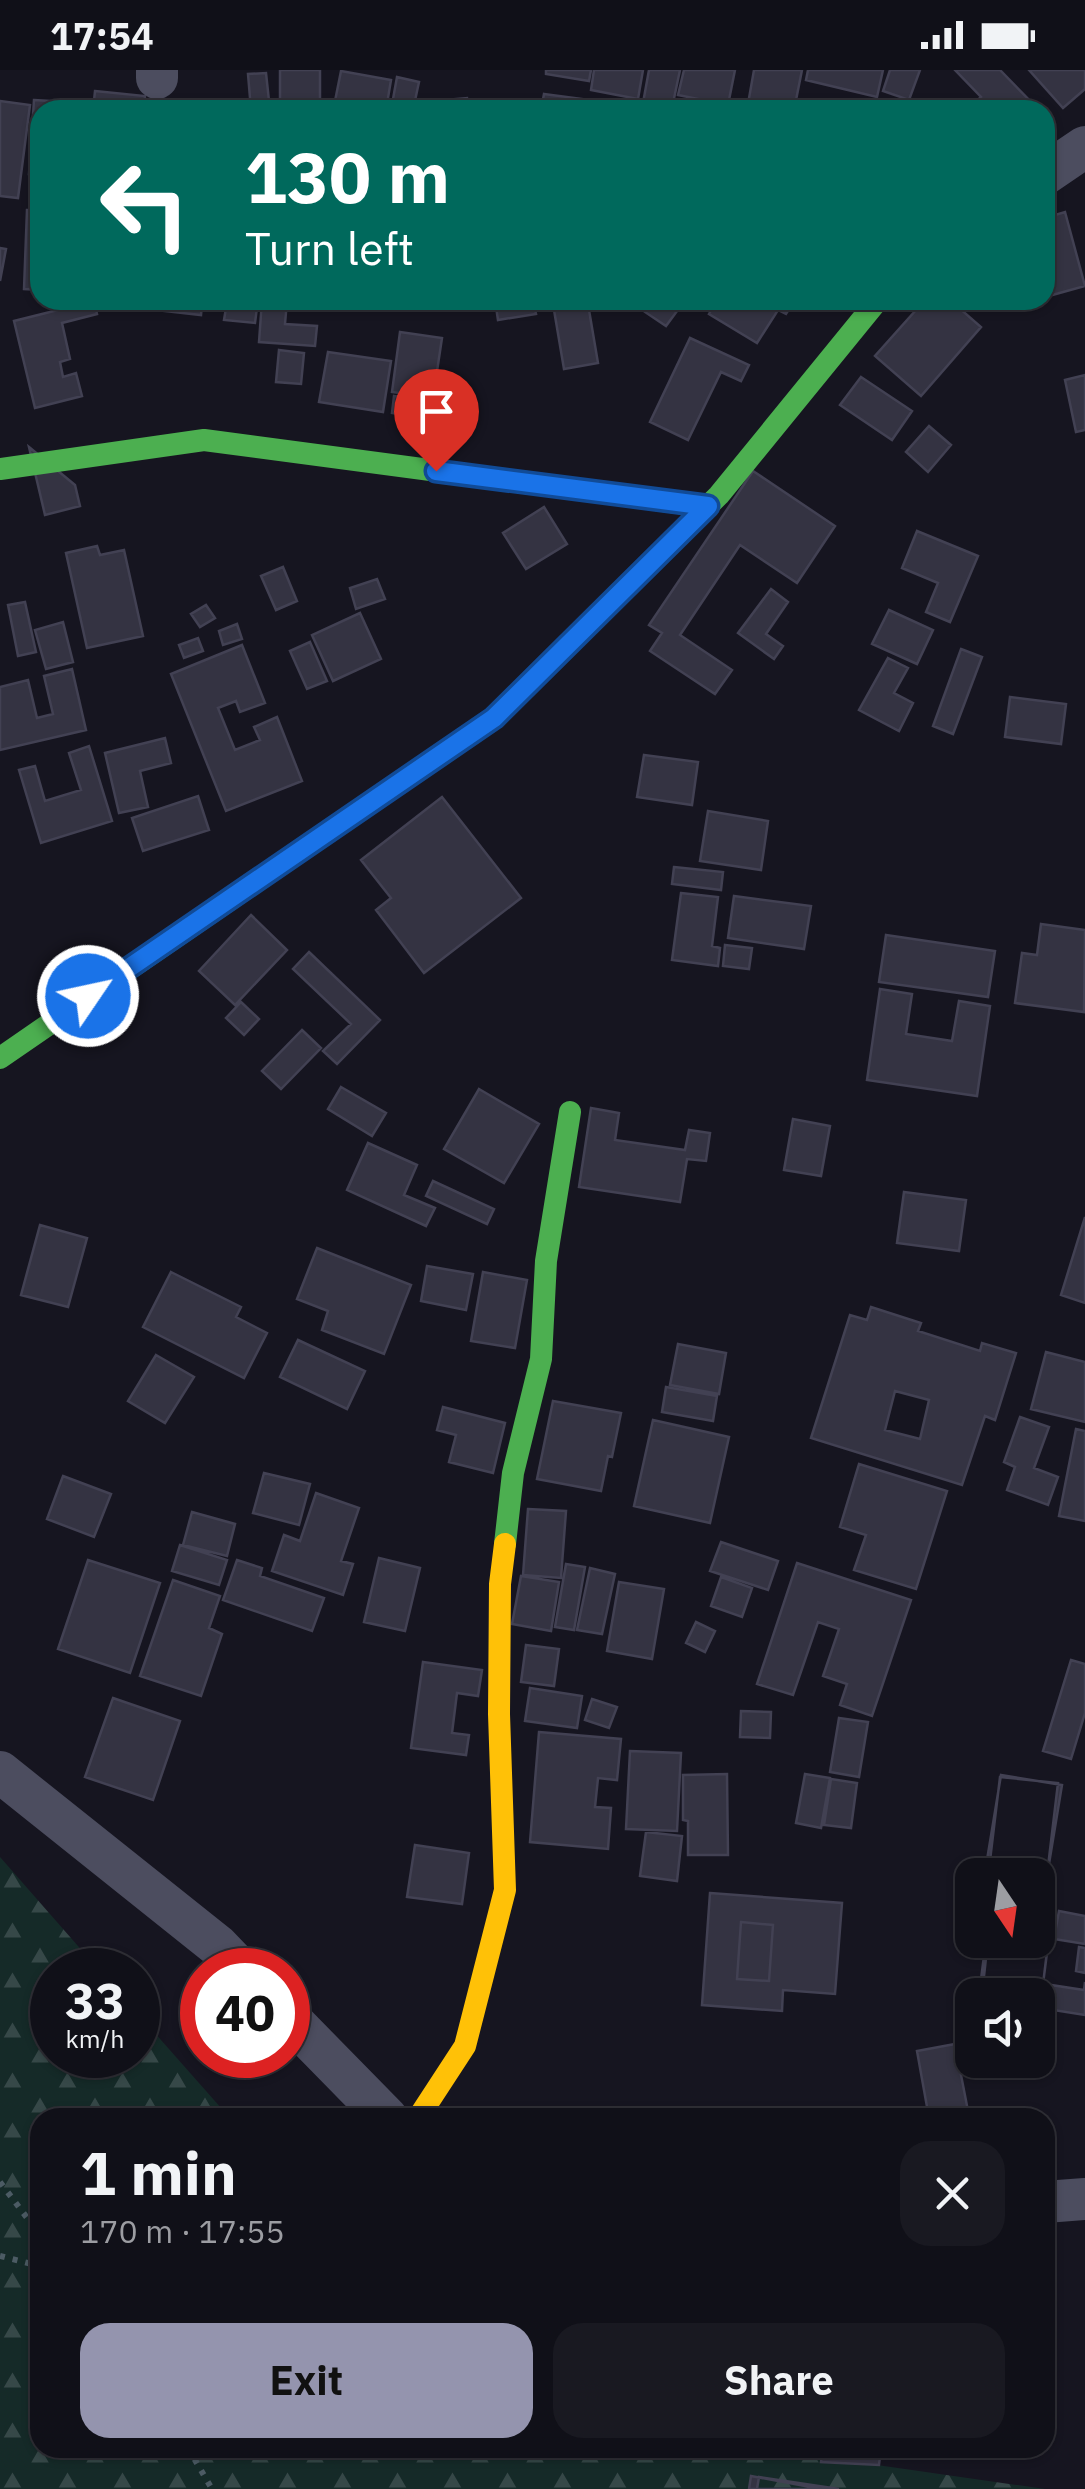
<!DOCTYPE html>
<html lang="en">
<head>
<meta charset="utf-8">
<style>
  :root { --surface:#101018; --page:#191921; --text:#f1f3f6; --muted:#9c9da2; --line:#303037; --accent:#9494ae }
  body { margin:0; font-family:"IBM Plex Sans",sans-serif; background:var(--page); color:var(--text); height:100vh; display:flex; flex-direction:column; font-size:38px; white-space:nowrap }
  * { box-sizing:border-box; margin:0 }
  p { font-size:32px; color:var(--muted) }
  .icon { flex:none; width:55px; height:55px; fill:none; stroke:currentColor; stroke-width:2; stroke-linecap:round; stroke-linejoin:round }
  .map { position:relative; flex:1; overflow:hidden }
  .panel { position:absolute; left:30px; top:2038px; width:1025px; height:350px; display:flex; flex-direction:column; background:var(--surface); border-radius:30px; box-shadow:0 2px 8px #0004,0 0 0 2px var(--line) }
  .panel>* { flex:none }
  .hud { position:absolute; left:30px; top:30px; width:1025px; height:210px; border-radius:30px; box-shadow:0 2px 8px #0004,0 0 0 2px var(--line); background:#00695c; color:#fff; overflow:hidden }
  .needle { width:65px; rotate:167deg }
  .buttons { position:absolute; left:955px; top:1788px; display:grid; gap:20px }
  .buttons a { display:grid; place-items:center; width:100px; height:100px; border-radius:20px; background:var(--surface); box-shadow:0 2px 8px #0004,0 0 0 2px var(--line); font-size:50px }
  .speed { position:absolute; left:30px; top:1878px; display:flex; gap:20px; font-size:50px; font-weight:700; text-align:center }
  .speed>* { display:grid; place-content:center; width:130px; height:130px; border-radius:50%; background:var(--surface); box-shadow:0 2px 8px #0004,0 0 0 2px var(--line); line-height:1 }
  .speed small { font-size:25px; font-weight:400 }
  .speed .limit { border:15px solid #d22; background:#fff; color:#111 }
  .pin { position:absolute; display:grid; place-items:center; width:85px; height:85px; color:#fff; margin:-102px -42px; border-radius:50% 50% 50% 0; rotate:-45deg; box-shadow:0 0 10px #0007 }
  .pin .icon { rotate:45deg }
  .me { position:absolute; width:110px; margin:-55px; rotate:56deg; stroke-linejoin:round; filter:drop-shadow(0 0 8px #0008) }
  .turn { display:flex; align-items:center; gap:35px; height:210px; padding:0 50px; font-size:45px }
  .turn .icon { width:130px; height:130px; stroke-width:2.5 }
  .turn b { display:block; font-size:70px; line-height:85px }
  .round { display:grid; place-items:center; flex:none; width:105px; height:105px; border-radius:30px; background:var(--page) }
  .headline { display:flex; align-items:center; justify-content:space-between; height:170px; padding:0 50px }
  h1 { font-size:60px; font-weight:700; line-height:75px }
  .primary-button { display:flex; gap:20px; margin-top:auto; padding:20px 50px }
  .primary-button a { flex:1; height:115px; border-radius:30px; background:var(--accent); color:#111; font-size:40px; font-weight:700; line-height:115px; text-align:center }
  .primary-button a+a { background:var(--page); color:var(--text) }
  .status { display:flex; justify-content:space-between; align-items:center; height:70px; padding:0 50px; background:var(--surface); direction:ltr }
  .status svg { height:28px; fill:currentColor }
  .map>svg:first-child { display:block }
</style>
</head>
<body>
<div class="status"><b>17:54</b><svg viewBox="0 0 49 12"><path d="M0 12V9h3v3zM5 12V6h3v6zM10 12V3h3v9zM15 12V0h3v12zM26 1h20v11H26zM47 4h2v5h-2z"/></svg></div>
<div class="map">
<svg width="1085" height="2419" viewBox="0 0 1085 2419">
  <defs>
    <pattern id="forest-firs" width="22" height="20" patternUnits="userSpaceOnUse" patternTransform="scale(2.5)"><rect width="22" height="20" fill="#152a28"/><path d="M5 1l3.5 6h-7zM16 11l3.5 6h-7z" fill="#364848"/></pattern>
  </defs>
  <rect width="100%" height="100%" fill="#161520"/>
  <path fill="url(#forest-firs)" d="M0,1787l99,113h-47v85h86v-41l91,103 -189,1v330h718l287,41h-1045z"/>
  <path fill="#343342" stroke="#424153" stroke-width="2.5" fill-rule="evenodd" d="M280,0h40v40h-40z
    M546,0h45l-2,11 -43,-7z
    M594,0h49l-5,29 -47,-9z
    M649,0h31l-8,38 -29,-5z
    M684,0h51l-7,35 -50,-10z
    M754,0h48l-8,40 -46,-6z
    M808,0h75l-6,27 -71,-17z
    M890,0h30l-11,30 -26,-9z
    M955,0h45l33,34 -7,6h-59l14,-13z
    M1029,0h56v19l-22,19z
    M341,1l50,9 -5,30 -52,-4z
    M266,3l4,37h-19l-3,-36z
    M397,7l22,5 -6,28h-22z
    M95,21l50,5 -1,14h-51z
    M544,24l46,6 -1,10h-48z
    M467,28l1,12h-33l-1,-9z
    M34,30l50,3 -1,7h-43v64h-11z
    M174,30l41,10h-44z
    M0,31l30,4 -12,93 -18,-2z
    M27,140h13v80l-16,-1z
    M1065,142l20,74 -40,11v-79z
    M0,178l6,1 -6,32z
    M156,230h102l-3,23 -31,-3 2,-12 -24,-3 -1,10 -46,-5z
    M262,230l25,1 -2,23 32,2 -2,20 -56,-4z
    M495,230h38l3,14 -38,6z
    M653,230h18l9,7 -14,19 -21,-14z
    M717,230h78l-9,14 -8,-4 -21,33 -48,-29z
    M925,230h25l31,27 -60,69 -46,-40z
    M94,231l3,13 -35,9 8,36 -10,3 3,15 13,-4 6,23 -47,12 -21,-87z
    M588,234l10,59 -34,6 -10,-59z
    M400,262l42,6 -9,60 -41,-6z
    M690,268l59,27 -8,16 -20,-9 -33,68 -38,-18z
    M279,280l25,3 -3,31 -25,-2z
    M328,282l63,9 -8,51 -64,-10z
    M1085,305v55l-9,2 -11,-52z
    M861,307l51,34 -20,29 -52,-35z
    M394,326l56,8 -3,18 -55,-9z
    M929,356l22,19 -23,27 -22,-20z
    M29,377l46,38 5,21 -35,9z
    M753,401l82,55 -38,57 -57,-38 -60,90 52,35 -17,24 -65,-43 12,-18 -13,-8z
    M544,437l23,37 -41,25 -23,-36z
    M917,461l61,25 -28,66 -24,-10 12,-29 -36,-15z
    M97,476l3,9 24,-5 19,86 -56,12 -21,-95z
    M283,497l14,34 -21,9 -15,-34z
    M377,509l8,20 -29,10 -6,-21z
    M771,519l17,13 -22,32 17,12 -9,13 -36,-26z
    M25,532l11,50 -18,4 -10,-51z
    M206,535l9,13 -15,9 -9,-13z
    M889,540l44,20 -16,34 -45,-20z
    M360,543l21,46 -48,22 -21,-46z
    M63,552l10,40 -27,7 -11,-39z
    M237,554l5,15 -19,6 -4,-14z
    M198,568l5,13 -19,7 -5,-13z
    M310,572l17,39 -20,8 -17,-38z
    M242,575l23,58 -25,9 -4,-11 -18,7 17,42 25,-10 -6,-13 23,-10 25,64 -76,30 -55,-137z
    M961,579l21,8 -29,77 -20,-8z
    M888,588l20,10 -14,25 19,10 -14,28 -40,-21z
    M72,599l14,61 -86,20v-63l28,-7 9,38 16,-4 -9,-38z
    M1010,627l56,7 -5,40 -56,-7z
    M165,668l6,25 -31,8 8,36 -29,6 -14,-60z
    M89,676l23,75 -71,22 -22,-73 16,-4 10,35 36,-11 -12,-37z
    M644,685l54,7 -6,43 -55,-8z
    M198,726l11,34 -66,21 -11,-33z
    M442,727l79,101 -97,75 -48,-63 15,-12 -30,-38z
    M708,741l60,10 -7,49 -61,-9z
    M674,797l49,5 -2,18 -49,-6z
    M681,823l37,4 -6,49 8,2 -2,18 -46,-6z
    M734,826l77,10 -7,43 -76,-11z
    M251,845l36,35 -52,55 -36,-34z
    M1041,854l44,6 -1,82 -69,-9 7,-50 15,2z
    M886,865l109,16 -7,46 -109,-15z
    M725,875l27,3 -3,21 -26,-3z
    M309,882l71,68 -43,44 -14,-13 28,-27 -58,-55z
    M880,919l32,5 -6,40 46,7 7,-40 31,5 -13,90 -110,-16z
    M241,932l18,17 -15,16 -18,-17z
    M302,960l19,18 -40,41 -19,-18z
    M341,1017l45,26 -14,23 -44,-27z
    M479,1019l60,35 -35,59 -60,-34z
    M591,1038l28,5 -4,27 70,10 4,-20 21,3 -4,28 -19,-2 -7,43 -101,-15z
    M793,1049l37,7 -9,50 -37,-6z
    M368,1073l49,22 -13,30 31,13 -9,18 -79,-36z
    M433,1111l61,28 -7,15 -61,-28z
    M904,1122l62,8 -7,51 -62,-8z
    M1085,1147v86l-24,-8z
    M40,1155l47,13 -19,69 -47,-12z
    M317,1178l94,37 -27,69 -62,-24 6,-19 -31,-12z
    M427,1196l46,8 -7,36 -45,-9z
    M171,1202l70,35 -5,10 31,16 -23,45 -101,-51z
    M483,1202l44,8 -12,68 -44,-7z
    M871,1237l50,16 -3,8 62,20 2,-8 34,10 -21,67 -10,-4 -23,69 -151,-47 39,-123 17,5zM895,1321l34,9 -9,39 -35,-9z
    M298,1270l67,31 -18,38 -67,-32z
    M678,1274l48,9 -7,41 -49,-9z
    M1046,1282l39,10v60l-54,-13z
    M156,1285l38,22 -29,46 -37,-22z
    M666,1317l51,9 -4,25 -51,-9z
    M553,1331l68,12 -9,44 -4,-1 -7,35 -64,-12z
    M443,1337l62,16 -12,50 -44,-11 7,-27 -19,-5z
    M1020,1347l29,10 -15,41 24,9 -10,28 -41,-15 8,-23 -11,-5z
    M653,1350l76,17 -19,86 -76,-17z
    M1076,1359l9,2v90l-26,-5z
    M859,1394l88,27 -31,98 -62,-19 12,-35 -26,-8z
    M264,1403l46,11 -11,41 -46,-12z
    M63,1406l48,18 -17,43 -47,-18z
    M316,1423l43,15 -18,53 12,3 -10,31 -71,-24 12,-36 16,6z
    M528,1439l38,2 -5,67 -38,-3z
    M192,1442l43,12 -8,32 -44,-11z
    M721,1472l57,19 -10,29 -58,-19z
    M180,1475l47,15 -8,25 -47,-14z
    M379,1488l41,10 -15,63 -41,-9z
    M88,1490l72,23 -30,90 -72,-24z
    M237,1490l25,8 -2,8 64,22 -12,33 -89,-31z
    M797,1493l114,37 -39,116 -32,-11 7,-21 -24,-8 16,-47 -21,-7 -25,73 -36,-11z
    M566,1494l19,3 -11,63 -19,-3z
    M590,1498l25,6 -13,60 -25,-4z
    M521,1506l38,6 -8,49 -39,-7z
    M721,1507l31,11 -10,29 -31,-11z
    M173,1510l47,16 -11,32 13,6 -21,62 -61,-20z
    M619,1512l45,7 -12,70 -45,-8z
    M696,1552l19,9 -10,21 -19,-9z
    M526,1575l33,4 -5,37 -33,-4z
    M1071,1590l14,4v49l-14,46 -28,-8z
    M423,1592l59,8 -4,26 -21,-3 -5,40 17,2 -3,20 -55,-7z
    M530,1618l52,8 -5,32 -52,-7z
    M113,1628l67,23 -27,79 -68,-23z
    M592,1629l25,8 -8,21 -24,-8z
    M741,1641l30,1 -1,26 -30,-1z
    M839,1648l29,4 -9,55 -29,-5z
    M539,1662l82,7 -4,41 -19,-2 -3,29 16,1 -3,41 -78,-7z
    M630,1681l51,2 -4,78 -51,-2z
    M727,1704l1,81h-40v-34l-5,-1v-45z
    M805,1704l25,4 -9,50 -25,-5z
    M1001,1705l61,10 -16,97 -8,-1v-6l-53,-3z
    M1000,1707l58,6 -11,92 -58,-6z
    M831,1709l26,4 -6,45 -27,-3z
    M646,1762l36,4 -5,45 -37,-5z
    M415,1775l54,8 -7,51 -55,-7z
    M710,1823l132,10 -7,91 -52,-4 -1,21 -80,-6zM741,1852l32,3 -4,56 -32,-2z
    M1038,1838l14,2 -11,91h-3v-6l-56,-1 6,-54h50z
    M1059,1841l26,5v28l-31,-5z
    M1038,1843l14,1 -13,101 -1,-20h-59l7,-55h52z
    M741,1852l32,3 -4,56 -32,-2z
    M1079,1877l6,1v25l-9,-2z
    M1085,1912v33l-38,-6 4,-24 33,5z
    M972,1971v19h52l-55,9 -4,-27z
    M955,1974l14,72 -40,2 -12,-67z
    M823,2378h58l-2,17 -58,-3z
    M751,2406l70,13h-72z
    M759,2407l80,12h-82z"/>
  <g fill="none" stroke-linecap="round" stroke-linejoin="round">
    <path stroke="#4c5b64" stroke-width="6" stroke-dasharray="5 8" stroke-linecap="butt" d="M0,2112l40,53
      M0,2186l40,10
      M188,2378l24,41"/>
    <path stroke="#4c4d5f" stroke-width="42" d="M157,0v8
      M1045,104l40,-27
      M0,1702l218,174 23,24
      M288,1947l99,101
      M1045,2132l40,-3"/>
    <path stroke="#4caf50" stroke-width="22" d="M0,399l204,-29 504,67
      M0,988l494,-340 225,-223 159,-195
      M505,1474l8,-71 28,-114 5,-98 24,-149"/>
    <path stroke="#ffc107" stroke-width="22" d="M418,2048l47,-72 40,-156 -6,-176 1,-130 5,-40"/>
  </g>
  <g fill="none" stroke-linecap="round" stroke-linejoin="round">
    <defs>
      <path id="route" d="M88,926l406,-278 214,-212 -272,-35"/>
    </defs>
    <use href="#route" stroke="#114b97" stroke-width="25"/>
    <use href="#route" stroke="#1a73e8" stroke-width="18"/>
  </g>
</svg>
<div class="buttons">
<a><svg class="needle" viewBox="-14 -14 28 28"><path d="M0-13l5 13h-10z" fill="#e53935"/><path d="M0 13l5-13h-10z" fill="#9c9da2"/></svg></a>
<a><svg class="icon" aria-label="sound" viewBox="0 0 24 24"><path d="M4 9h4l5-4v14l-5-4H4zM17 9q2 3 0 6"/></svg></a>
</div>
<div class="speed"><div>33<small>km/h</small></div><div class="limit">40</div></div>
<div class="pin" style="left:436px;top:401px;background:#d93025"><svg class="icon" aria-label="arrive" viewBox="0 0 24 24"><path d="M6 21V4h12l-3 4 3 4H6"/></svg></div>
<svg class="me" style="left:88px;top:926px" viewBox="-20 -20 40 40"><circle r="17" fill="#1a73e8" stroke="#fff" stroke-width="3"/><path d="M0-11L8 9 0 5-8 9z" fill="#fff"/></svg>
<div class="hud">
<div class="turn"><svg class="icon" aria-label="left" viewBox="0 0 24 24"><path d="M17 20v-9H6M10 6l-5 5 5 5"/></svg><div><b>130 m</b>Turn left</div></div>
</div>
<section class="panel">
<div class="headline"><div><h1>1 min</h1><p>170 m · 17:55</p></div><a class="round"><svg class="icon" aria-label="close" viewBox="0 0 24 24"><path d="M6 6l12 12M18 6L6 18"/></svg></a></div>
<div class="primary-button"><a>Exit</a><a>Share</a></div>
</section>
</div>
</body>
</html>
